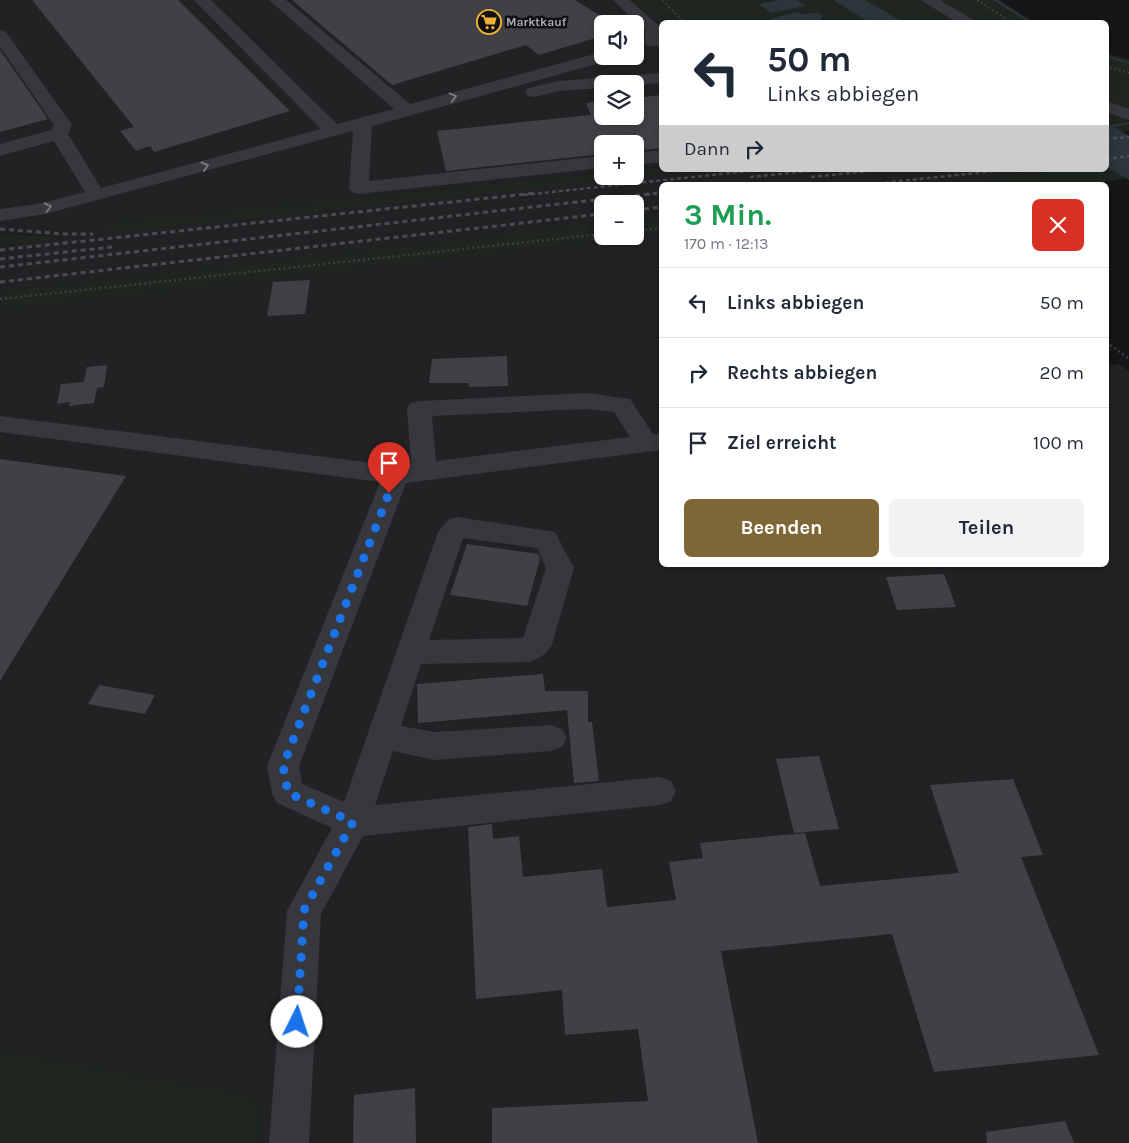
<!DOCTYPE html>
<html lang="de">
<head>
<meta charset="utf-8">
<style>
  :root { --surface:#fff; --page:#f2f2f3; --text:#1f2937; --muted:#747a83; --line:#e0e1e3; --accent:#7e6636 }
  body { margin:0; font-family:Karla,sans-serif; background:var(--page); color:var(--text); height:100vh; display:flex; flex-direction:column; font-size:19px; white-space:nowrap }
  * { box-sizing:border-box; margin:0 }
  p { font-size:16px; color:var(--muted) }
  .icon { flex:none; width:28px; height:28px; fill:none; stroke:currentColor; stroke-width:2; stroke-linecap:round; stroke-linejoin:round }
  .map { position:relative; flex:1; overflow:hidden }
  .panel { position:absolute; left:659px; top:182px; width:450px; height:385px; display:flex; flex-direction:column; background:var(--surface); border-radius:8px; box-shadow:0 2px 8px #0003 }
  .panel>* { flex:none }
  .top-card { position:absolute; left:659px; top:20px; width:450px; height:152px; border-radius:8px; box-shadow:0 2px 8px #0003; background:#fff; color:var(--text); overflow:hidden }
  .fabs { position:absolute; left:594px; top:15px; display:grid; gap:10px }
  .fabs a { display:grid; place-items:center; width:50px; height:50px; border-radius:8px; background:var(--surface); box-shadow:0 2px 8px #0003; font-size:25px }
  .pin { position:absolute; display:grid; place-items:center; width:42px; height:42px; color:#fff; margin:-51px -21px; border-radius:50% 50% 50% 0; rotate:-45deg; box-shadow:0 0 5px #0007 }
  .pin .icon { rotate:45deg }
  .me { position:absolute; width:55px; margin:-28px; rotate:4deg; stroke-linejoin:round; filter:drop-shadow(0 0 4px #0008) }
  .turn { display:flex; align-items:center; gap:18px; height:105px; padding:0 25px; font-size:22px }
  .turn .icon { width:65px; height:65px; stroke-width:2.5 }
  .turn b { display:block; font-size:35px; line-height:42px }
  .then { display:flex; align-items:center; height:48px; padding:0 25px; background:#0003; gap:10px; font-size:19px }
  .round { display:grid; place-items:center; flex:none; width:52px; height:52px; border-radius:8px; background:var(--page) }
  .headline { display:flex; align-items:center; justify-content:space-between; height:85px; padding:0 25px }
  h1 { font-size:30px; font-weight:700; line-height:38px; color:#1e9e55 }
  .button { display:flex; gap:10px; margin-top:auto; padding:10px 25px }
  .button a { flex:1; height:58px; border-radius:8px; background:var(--accent); color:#fff; font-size:20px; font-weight:700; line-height:58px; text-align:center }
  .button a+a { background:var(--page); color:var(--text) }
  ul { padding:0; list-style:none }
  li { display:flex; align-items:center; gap:15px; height:70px; padding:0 25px; border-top:1px solid var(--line) }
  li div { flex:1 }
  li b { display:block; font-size:19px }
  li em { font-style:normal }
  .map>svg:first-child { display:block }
</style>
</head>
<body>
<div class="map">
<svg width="1129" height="1143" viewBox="0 0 1129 1143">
  <rect width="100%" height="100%" fill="#161618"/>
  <path fill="#222225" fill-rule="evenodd" d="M0,0h631l30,24v143l-26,3v-26h-33v29l-495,49 -5,8 605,-60h358l-140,15h-264v30l-26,3v-14h-33v17l-136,18 -466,52v-45l68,-9 -68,-4zM602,24h33v32h-33zM602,84h33v32h-33z
    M661,235v330h445v-199l13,-2 10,7v772h-870l2,-42 -27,-9 -234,-42v-740z"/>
  <path fill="#1e261f" d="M631,0h148l-21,4 13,9 34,-7 -8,-6h36l35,22h-50v-10l-13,2 -10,-2 -25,7 1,3h-110v2z
    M864,0h135l35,22h-131z
    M1106,53l23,7v71l-7,1 -6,-4 -10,-2z
    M661,167v3h46l-573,60h-32l5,-8 495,-49v3h33v-6z
    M1106,167l20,11 -38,7h-163l140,-15h41z
    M661,215v20l-661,75v-19l466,-52 136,-18v15h33v-18z
    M0,233l5,1 67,3 -72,9z
    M0,1050l234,42 27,9 -2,42h-259z"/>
  <path fill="#2c353c" d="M779,0h18l9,6 -35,7 -13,-9z
    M833,0h32l38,22h-35z
    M795,12l10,2 13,-2 5,4 -5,6h-47l-1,-3z
    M1106,126l10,2 13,8v44l-23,-13z"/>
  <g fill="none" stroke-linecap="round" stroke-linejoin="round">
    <path fill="#2c353c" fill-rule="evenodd" d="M993,0h5l34,22h-4z
      M1106,55l23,7v2l-23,-7z
      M1129,122v2l-23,4v-2z"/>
  </g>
  <path fill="#404145" d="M32,0h146l112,111 -136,41 -4,-6 -14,5 -16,-20 14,-4z
    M292,0h283l27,17v19l-63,19 -13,-10 -134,40z
    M0,50l48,69 -48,13z
    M661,95v53l-26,3v-7h-33v10l-156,17 -9,-40 154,-16 -5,-12 16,-2v15h33v-18z
    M310,280l-5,34 -38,2 6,-34z
    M507,356l1,30 -39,1v-4h-40l3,-24z
    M107,365l-3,22 -7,1 -3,15 -25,3 1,-4 -13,2 4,-20 23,-2 3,-15z
    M0,459l126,17 -126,205z
    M467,544l71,10 2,5 -13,47 -77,-11z
    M944,574l12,33 -59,3 -11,-33z
    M543,674l2,17h43v31h4l7,59 -25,2 -7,-73 -149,13 -1,-39z
    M99,685l56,10 -10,19 -57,-10z
    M819,756l20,73 -45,4 -18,-74z
    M1013,779l30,76 -22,2 78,198 -165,17 -42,-138 -171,17 37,192h-266v-35l156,-7 -10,-72 -73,6 -3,-45 -86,9 -8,-172 24,-3 1,15 26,-3 4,41 79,-8 5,38 69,-7 -7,-38 34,-4 -3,-15 105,-10 15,53 139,-13 -29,-88z
    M415,1088l1,55h-63l1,-48z
    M1065,1121l9,22h-87l-1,-11z"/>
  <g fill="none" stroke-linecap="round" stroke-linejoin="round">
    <path stroke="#3d3f44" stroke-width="2" stroke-dasharray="2 2.5" stroke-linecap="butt" d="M662,0l22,22
      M977,0l34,22
      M1106,66l23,7"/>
    <path stroke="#3d3f44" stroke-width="2.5" stroke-dasharray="2 3" stroke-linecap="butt" d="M635,231l26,-3
      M0,299l602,-65
      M1106,342l23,17"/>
    <path fill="#37383d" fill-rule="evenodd" d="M194,0h17l126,124 57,-15 -125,-109h17l124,104 192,-52v4h11l-2,4 -239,66 -3,55 233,-25v12l-243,26 -7,-2 -3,-4 4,-57 -308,83 -45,7v-12l38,-5 47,-12 -31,-51 -54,15v-12l51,-14 3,-5 -54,-78v-17l6,2 66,93 -4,9 33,54 220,-59z
      M613,0h17l29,26c3,5 4,15 0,20h-12l-2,-3v-13z
      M921,0h19l32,19 2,3h-18z
      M661,73v10l-26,2 -33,-1v4l-43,3 -25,6 -6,-1 -3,-4 3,-4 31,-7z
      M1106,101l23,8v11l-23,-8z
      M661,150v12l-26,3v-12z
      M587,393l43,6 23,35h8v16l-255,33 -107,283 3,18 42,18 94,-270 10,-12 9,-3 98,15 19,36 -22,76c-6,11 -12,14 -23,18l-108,2 -20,62 34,6 116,-7 11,4 5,9 -5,9 -11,4 -116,9 -42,-9 -18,54 285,-28 11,4 5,10 -5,10 -11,4 -297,31 -42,78 -12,229h-40l18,-232 45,-83 -55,-25 -5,-10 -5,-27 113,-284 -380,-50v-16l396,50 15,-2 -4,-55 3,-6 9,-2zM587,409l27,3 16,25 -194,24 -4,-45zM463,538l74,10 9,20 -23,70 -94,2z"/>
    <path stroke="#4a4c52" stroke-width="2.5" stroke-dasharray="4 3" stroke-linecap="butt" d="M1106,139l23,-2
      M1106,159l23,-3
      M750,177l69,-7
      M811,177l69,-7
      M739,185l22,-2
      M864,185l140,-15
      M524,195l234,-25
      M646,195l15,-2"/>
    <path stroke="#4a4c52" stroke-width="3" stroke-dasharray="5 4" stroke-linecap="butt" d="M635,210l26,-3
      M0,229l65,5h28
      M0,250l536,-57
      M0,259l112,-12
      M0,267l657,-74
      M0,282l602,-68"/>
  </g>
  <defs><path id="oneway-chevron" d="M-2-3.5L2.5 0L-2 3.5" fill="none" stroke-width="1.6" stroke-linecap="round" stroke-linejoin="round" transform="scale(1.25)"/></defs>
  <g stroke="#757881">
    <use href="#oneway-chevron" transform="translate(453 97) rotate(-15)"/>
    <use href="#oneway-chevron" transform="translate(205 166) rotate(-16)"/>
    <use href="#oneway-chevron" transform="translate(48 207) rotate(-14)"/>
  </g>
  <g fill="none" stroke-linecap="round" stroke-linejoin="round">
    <path stroke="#1a73e8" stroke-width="9" stroke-dasharray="0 16.2" d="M297,1022l7,-112 49,-88 -65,-29 -5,-27 106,-273"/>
  </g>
  <defs>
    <symbol id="supermarket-ring" viewBox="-11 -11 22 22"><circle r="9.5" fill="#111113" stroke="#f2b134" stroke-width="1.5"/><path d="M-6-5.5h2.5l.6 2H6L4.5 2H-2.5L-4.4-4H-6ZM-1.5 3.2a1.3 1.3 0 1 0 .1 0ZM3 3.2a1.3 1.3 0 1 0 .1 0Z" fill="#f2b134"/></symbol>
  </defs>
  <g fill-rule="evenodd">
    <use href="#supermarket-ring" x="475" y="8" width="28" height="28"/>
  </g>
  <g text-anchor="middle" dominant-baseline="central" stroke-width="5" stroke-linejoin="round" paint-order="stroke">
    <g font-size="12" font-weight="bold" fill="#a8adb8" stroke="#111113" text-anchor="start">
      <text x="506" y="22">Marktkauf</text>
    </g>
  </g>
</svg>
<div class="fabs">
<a><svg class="icon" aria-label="sound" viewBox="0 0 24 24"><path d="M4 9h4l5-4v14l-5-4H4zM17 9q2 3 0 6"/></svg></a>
<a><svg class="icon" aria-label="layers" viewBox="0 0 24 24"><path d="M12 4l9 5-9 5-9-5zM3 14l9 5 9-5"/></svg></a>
<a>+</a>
<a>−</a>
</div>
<div class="pin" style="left:389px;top:493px;background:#d93025"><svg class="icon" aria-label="arrive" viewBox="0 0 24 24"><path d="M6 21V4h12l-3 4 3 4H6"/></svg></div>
<svg class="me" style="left:297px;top:1022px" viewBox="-20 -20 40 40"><circle r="19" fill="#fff"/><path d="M0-13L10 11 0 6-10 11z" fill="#1a73e8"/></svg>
<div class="top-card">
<div class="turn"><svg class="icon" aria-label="left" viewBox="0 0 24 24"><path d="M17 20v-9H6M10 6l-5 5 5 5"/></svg><div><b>50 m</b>Links abbiegen</div></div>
<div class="then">Dann<svg class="icon" aria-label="right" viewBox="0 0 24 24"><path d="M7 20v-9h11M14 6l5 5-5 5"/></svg></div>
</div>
<section class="panel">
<div class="headline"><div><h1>3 Min.</h1><p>170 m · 12:13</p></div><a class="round" style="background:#d93025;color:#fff"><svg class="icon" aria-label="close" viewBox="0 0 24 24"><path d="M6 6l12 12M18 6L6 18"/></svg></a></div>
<ul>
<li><svg class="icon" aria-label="left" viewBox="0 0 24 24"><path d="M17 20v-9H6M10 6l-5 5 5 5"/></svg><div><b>Links abbiegen</b></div><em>50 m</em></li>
<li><svg class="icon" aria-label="right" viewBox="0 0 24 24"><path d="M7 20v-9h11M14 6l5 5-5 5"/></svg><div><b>Rechts abbiegen</b></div><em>20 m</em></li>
<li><svg class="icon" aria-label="arrive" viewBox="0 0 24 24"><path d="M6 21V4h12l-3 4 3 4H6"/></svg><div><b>Ziel erreicht</b></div><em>100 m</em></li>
</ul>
<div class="button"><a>Beenden</a><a>Teilen</a></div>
</section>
</div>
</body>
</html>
